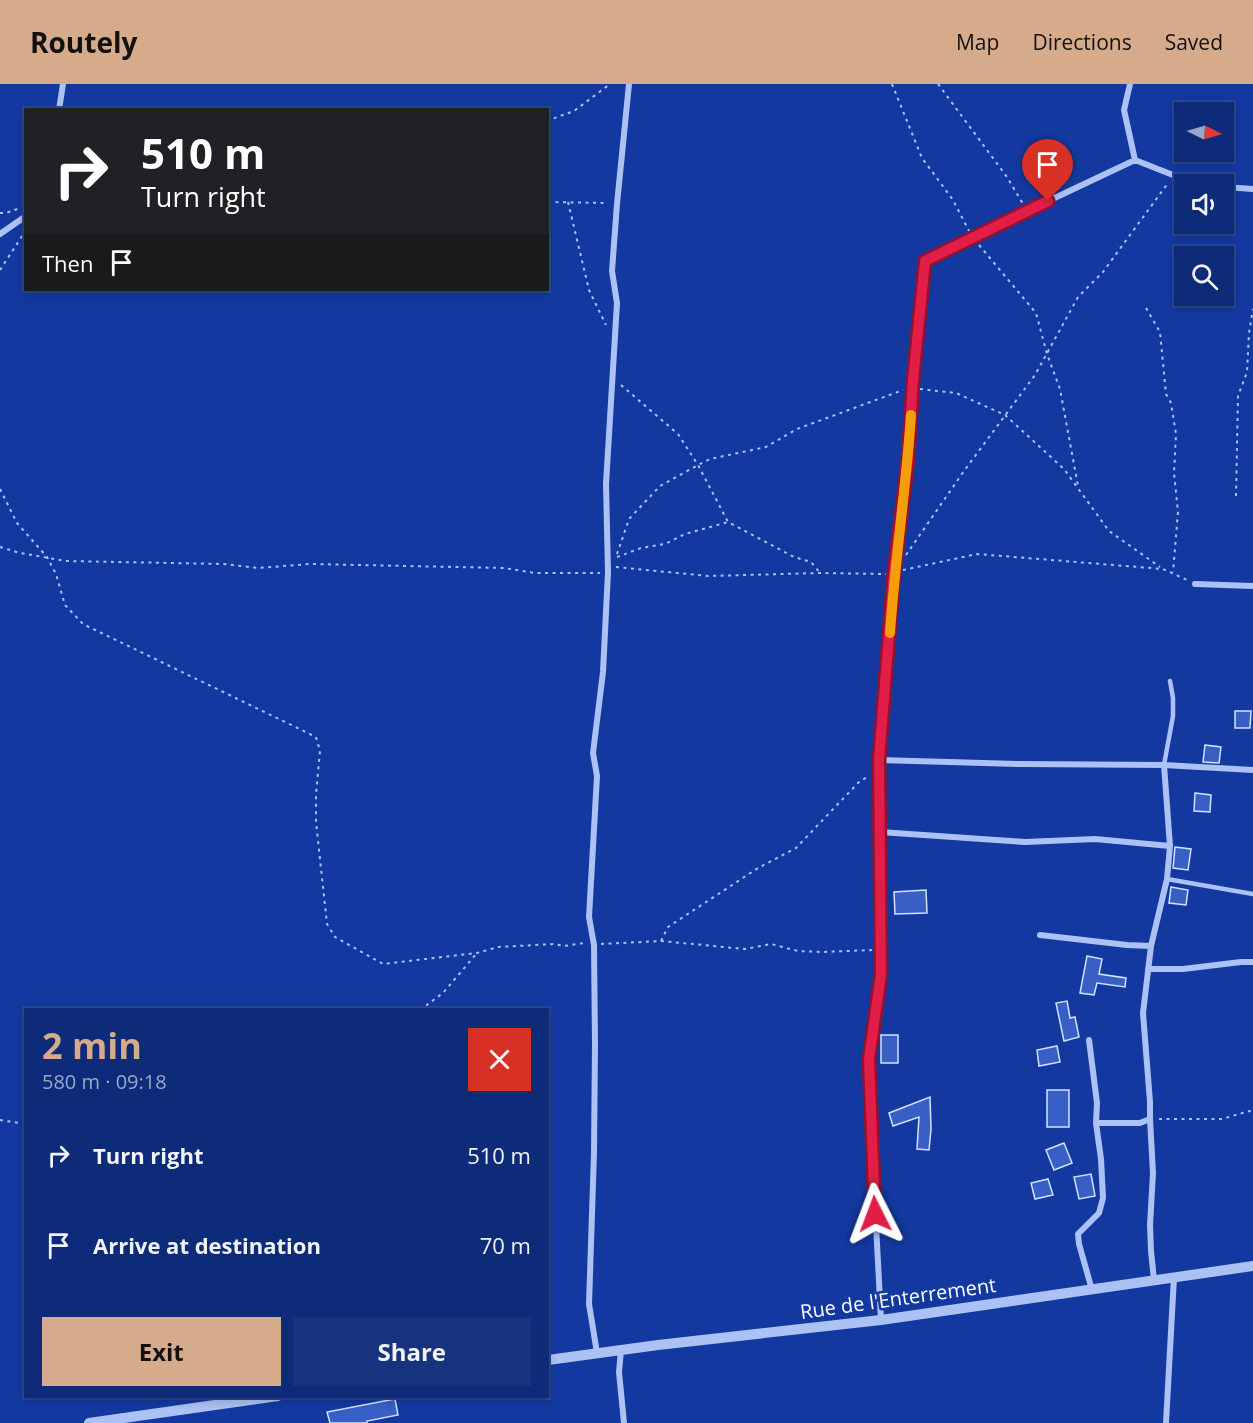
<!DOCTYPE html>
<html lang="en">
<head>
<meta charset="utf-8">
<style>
  :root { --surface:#0e2b79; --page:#17337e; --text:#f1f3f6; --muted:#9ba7c6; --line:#2e478a; --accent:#d6ab8b }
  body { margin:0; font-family:"Open Sans",sans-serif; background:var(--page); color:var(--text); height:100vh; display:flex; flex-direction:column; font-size:22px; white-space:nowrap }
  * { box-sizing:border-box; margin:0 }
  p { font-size:20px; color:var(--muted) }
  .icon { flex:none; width:33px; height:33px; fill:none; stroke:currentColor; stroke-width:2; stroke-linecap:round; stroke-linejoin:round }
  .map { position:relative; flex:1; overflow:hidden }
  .drawer { position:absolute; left:24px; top:924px; width:525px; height:390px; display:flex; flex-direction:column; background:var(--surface); border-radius:0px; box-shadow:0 3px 9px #0003,0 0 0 2px var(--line) }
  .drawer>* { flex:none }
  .banner { position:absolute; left:24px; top:24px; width:525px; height:183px; border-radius:0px; box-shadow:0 3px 9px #0003,0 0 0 2px var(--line); background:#202124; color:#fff; overflow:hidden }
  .needle { width:39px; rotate:95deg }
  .fabs { position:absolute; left:1174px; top:18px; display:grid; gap:12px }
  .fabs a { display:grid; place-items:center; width:60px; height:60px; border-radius:0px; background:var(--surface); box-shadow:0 3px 9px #0003,0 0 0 2px var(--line); font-size:30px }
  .pin { position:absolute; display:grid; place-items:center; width:51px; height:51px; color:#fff; margin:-62px -26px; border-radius:50% 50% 50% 0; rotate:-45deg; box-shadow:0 0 6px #0007 }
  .pin .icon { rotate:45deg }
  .me { position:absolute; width:66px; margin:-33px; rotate:357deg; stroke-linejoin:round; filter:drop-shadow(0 0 4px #0008) }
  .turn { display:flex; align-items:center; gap:21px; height:126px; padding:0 18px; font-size:27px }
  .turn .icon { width:78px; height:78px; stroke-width:2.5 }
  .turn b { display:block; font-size:42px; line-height:51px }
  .then { display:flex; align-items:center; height:57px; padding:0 18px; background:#0003; gap:12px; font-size:22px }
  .round { display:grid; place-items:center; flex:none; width:63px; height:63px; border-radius:0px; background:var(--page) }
  .overview { display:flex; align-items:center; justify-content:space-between; height:102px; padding:0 18px }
  h1 { font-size:36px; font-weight:700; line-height:45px; color:var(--accent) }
  .cta { display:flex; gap:12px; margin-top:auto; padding:12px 18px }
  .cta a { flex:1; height:69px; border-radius:0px; background:var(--accent); color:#111; font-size:24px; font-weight:700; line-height:69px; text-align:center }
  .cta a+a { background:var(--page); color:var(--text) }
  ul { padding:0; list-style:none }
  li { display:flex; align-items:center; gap:18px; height:90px; padding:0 18px }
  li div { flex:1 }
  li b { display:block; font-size:22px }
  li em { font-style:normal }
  header { display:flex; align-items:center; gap:36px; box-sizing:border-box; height:84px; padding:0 30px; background:var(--accent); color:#111 }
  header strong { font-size:28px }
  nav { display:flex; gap:33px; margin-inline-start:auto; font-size:21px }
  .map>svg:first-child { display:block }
</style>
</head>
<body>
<header>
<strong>Routely</strong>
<nav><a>Map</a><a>Directions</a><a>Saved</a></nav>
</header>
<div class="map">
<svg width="1253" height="1339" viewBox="0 0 1253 1339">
  <rect width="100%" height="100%" fill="#1339a1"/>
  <path fill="#375fc6" stroke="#d5e1fe" stroke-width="1.5" d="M1235,627h16l-1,17h-15z
    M1205,661l16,2 -2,16 -16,-1z
    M1195,709l16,2 -1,17 -16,-1z
    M1175,763l16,2 -3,21 -15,-2z
    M1171,803l17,3 -2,15 -17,-2z
    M926,806l1,23 -32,1 -1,-22z
    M1087,872l15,3 -3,15 27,4 -1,9 -28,-4 -3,12 -14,-2z
    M1067,917l3,17 5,-1 4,20 -15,4 -8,-38z
    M881,951h17v28h-17z
    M1057,962l3,16 -21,4 -2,-16z
    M1047,1006h22v37h-22z
    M930,1013l1,32 -2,21 -12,-1 2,-32 -26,9 -4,-13z
    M1064,1059l8,20 -18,7 -8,-20z
    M1091,1090l4,22 -16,3 -5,-22z
    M1048,1095l5,16 -18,4 -4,-16z
    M395,1315l3,16 -31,6v2h-37l-3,-11z"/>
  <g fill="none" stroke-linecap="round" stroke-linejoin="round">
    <path stroke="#acc1f4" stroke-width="2" stroke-dasharray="3 4.5" stroke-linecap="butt" d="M892,0l30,74 31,42 16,31
      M938,0l69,93 16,27
      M548,39l4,-4 22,-8 36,-27
      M548,118l60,1
      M568,118l21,88 17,35
      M0,129h6l14,-5
      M979,161l57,68 11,41 13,35 18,97
      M0,186l26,-40
      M1146,224l14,24 6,62 5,9 5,31 -2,39 4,39 -5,60
      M621,301l57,49 20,31 30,57 66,35 17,5 9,11
      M920,305l36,4 49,22 59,54 45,62 51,36
      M0,405l17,34 30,34 9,17 9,31 18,19 233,113 4,14 -4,43v28l11,102 8,13 48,27 94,-11 21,-6 56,-3 10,2 20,-3
      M1236,412l2,-100 9,-24 2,-39 4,-24
      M0,463l20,6 46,8 158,3 34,4 52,-4 194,4 31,5h65
      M617,470l12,-35 31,-33 38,-21 12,-6 56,-12 31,-18 106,-39
      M906,471l58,-84 71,-96 43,-78 25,-25 65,-89
      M617,473l24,-9 24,-4 20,-10 43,-12
      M616,483l92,9 112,-3 66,1
      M903,486l74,-16 186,15 24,11
      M661,857l7,-14 90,-59 38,-20 63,-66 10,-6
      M601,860l60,-3 84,8 26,-5 27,7 23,1 52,-2
      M420,926l23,-17 34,-40
      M1159,1035h63l31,-9
      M0,1036l26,4"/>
    <path stroke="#acc1f4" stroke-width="4.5" d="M1164,681l9,-49v-18l-3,-17
      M1167,795l86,15"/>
    <path stroke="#acc1f4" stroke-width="6" d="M1130,0l-6,26 11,50
      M59,26l4,-26
      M1224,103l29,2
      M0,150l26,-18
      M1195,500l58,2
      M879,676l141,4 144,1 89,5
      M880,748l145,10 70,-3 75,7
      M1040,851l87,10 24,1
      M1148,885h35l58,-7h12
      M1089,956l8,63 -1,20 5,36 2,39 -4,15 -21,21 1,10 13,46
      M1150,1035l3,54 -3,52 1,26 3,29
      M1096,1039h44l10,-4v-17l-7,-89 8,-67 16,-67 3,-33 -6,-81
      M881,1236l-10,-192 -2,-69 12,-85 -2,-214 16,-188 13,-112 5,-80 12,-119 102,-50 108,-51 38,15 38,9
      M621,1266l-2,22 5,51
      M597,1269l-8,-49 5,-151 1,-109 -1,-99 -5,-28 8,-141 -4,-23 10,-81 5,-100 -2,-88 11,-181 -5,-32 5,-67 12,-120
      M1166,1339l8,-146"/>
    <path stroke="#acc1f4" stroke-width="10" d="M548,1276l110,-15 223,-25 372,-54
      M89,1339l189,-27"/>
  </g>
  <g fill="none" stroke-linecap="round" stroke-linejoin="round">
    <defs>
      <path id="route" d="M875,1130l-6,-155 12,-85 -2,-214 15,-188 14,-112 5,-80 12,-119 123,-60"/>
    </defs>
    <use href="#route" stroke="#92132f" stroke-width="15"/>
    <use href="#route" stroke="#e11d48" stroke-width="10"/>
    <path stroke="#f59e0b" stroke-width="10" d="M890,549c5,-73 16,-145 21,-218"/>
  </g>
  <g text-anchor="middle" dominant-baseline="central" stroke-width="5" stroke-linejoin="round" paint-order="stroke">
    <g font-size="20" fill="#fff" stroke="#1339a1">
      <text transform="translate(898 1214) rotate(-8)">Rue de l'Enterrement</text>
    </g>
  </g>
</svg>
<div class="fabs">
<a><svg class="needle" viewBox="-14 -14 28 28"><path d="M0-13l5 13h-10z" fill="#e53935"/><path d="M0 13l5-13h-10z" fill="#9ba7c6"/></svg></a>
<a><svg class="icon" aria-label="sound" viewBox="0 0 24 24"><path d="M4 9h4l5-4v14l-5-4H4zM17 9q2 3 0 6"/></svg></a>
<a><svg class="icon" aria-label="search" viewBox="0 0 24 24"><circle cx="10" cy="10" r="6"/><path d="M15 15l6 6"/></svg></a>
</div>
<div class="pin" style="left:1048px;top:117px;background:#d93025"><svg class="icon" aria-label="arrive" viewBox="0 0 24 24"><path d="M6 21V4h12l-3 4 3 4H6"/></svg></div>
<svg class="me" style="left:875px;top:1130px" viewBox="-20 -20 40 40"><path d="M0-17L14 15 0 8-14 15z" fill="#e11d48" stroke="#fff" stroke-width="4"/></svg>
<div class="banner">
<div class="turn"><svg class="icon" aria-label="right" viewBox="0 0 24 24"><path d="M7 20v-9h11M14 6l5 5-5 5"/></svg><div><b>510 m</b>Turn right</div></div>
<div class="then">Then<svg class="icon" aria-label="arrive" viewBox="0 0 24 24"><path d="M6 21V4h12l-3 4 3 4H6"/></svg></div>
</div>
<section class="drawer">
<div class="overview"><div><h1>2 min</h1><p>580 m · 09:18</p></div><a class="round" style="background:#d93025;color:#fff"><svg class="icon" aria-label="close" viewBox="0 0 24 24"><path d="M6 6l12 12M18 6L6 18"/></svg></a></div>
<ul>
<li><svg class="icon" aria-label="right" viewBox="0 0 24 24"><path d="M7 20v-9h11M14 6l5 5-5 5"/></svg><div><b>Turn right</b></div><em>510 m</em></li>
<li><svg class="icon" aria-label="arrive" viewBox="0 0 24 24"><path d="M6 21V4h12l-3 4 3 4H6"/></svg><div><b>Arrive at destination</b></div><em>70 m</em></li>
</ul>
<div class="cta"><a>Exit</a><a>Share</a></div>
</section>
</div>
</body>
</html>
